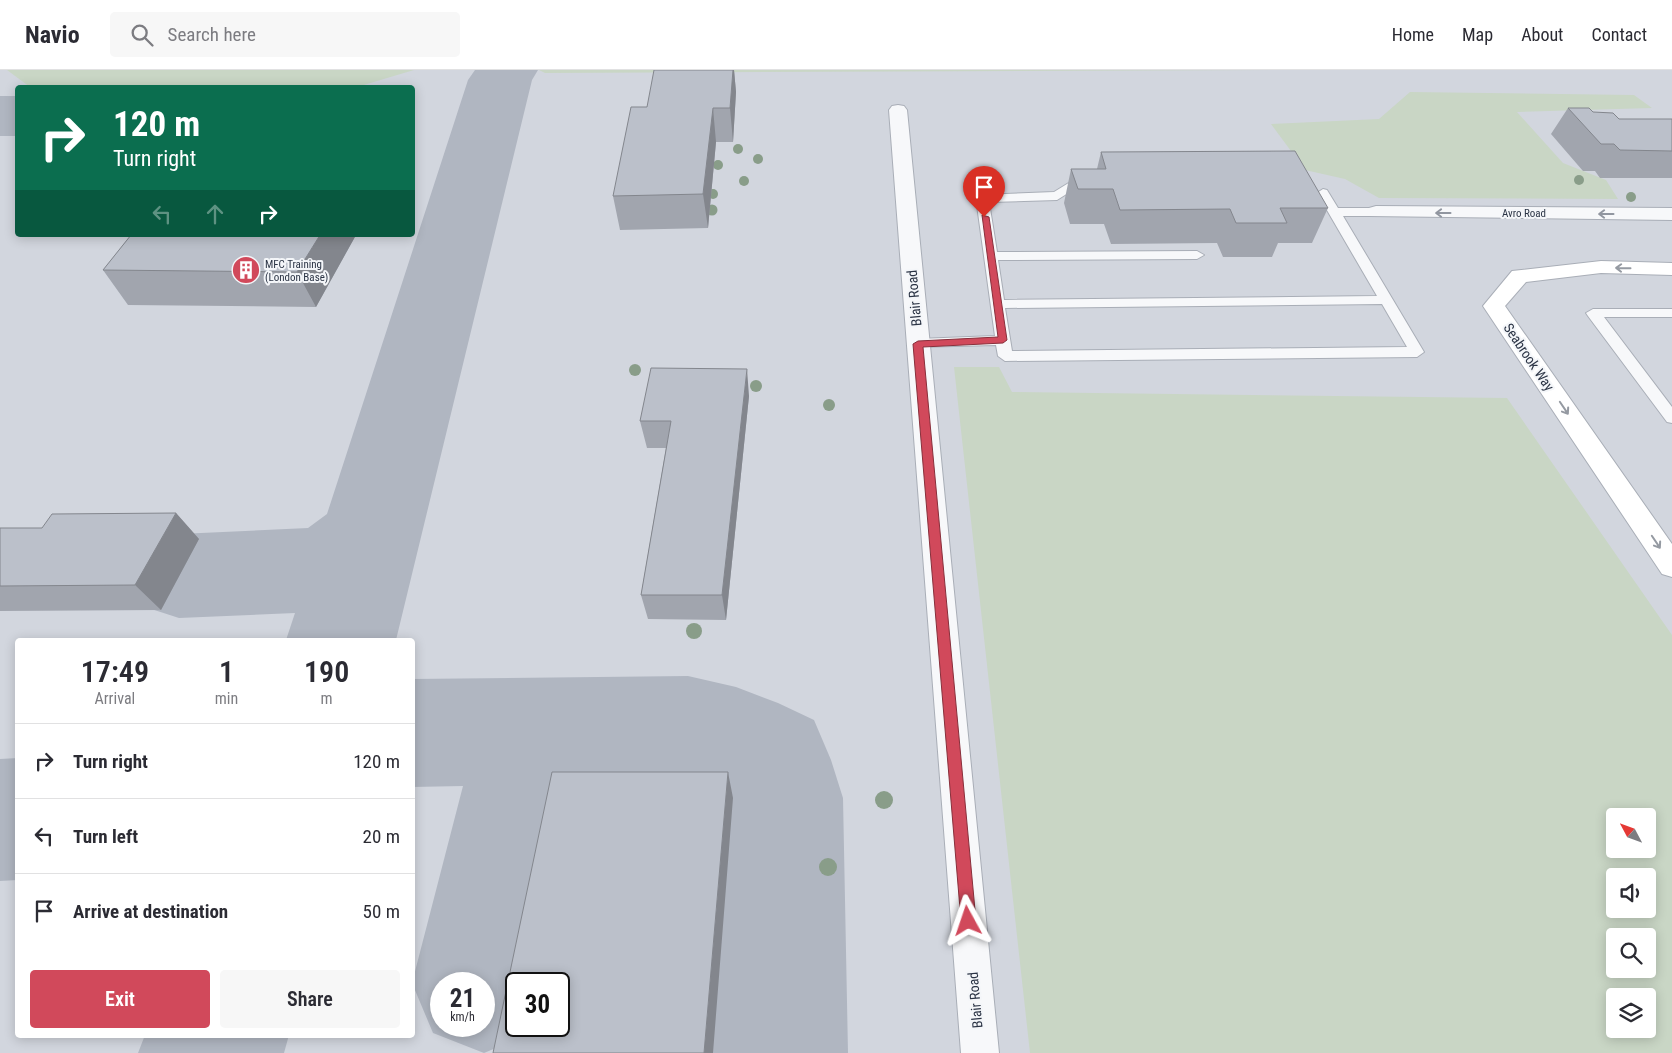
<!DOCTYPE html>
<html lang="en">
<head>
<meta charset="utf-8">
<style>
  :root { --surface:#fff; --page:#f7f7f7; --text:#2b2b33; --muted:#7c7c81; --line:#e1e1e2; --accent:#d1495b }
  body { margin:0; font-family:"Roboto Condensed",sans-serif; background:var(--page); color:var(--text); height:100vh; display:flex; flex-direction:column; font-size:19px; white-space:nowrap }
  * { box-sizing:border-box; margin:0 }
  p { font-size:16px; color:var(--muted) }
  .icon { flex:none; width:28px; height:28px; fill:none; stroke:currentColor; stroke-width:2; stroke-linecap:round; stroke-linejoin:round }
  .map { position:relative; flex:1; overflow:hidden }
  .drawer { position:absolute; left:15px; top:568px; width:400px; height:400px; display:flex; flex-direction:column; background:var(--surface); border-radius:5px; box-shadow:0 2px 12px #0003 }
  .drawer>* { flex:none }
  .hud { position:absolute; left:15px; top:15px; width:400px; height:152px; border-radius:5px; box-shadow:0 2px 12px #0003; background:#0b6e4f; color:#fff; overflow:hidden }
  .needle { width:32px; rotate:311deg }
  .buttons { position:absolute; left:1606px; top:738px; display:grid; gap:10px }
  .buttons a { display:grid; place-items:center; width:50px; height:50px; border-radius:5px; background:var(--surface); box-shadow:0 2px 12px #0003; font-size:25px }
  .speed { position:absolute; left:430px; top:902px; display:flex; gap:10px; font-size:25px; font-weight:700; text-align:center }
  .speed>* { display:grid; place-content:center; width:65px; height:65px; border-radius:50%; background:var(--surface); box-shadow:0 2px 12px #0003; line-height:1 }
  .speed small { font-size:12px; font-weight:400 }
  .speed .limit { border:2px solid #111; border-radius:8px; background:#fff; color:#111 }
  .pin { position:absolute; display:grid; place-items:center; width:42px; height:42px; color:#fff; margin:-51px -21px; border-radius:50% 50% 50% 0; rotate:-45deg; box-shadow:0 0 5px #0007 }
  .pin .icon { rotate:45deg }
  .me { position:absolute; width:55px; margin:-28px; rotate:355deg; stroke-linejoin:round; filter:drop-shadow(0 0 4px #0008) }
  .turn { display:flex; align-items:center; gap:18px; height:105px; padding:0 15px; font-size:22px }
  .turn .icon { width:65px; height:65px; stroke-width:2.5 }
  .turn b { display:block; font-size:35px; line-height:42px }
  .lanes { display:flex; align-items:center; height:48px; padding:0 15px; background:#0003; justify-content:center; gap:25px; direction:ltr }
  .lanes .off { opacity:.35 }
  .eta { display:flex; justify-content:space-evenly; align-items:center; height:85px; text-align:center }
  .eta b { font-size:30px; font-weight:600; line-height:35px }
  .action { display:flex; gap:10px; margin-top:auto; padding:10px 15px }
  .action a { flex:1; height:58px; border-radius:5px; background:var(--accent); color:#fff; font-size:20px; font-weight:600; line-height:58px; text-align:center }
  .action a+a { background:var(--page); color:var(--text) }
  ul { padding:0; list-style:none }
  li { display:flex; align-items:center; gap:15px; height:75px; padding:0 15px; border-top:1px solid var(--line) }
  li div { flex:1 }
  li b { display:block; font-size:19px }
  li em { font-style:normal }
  header { display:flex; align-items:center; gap:30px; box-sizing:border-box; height:70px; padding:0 25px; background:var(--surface); border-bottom:1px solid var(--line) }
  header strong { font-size:24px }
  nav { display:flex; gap:28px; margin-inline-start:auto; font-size:18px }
  .search { width:350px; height:45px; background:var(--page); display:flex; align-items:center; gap:12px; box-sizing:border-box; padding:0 18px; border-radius:5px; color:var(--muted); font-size:19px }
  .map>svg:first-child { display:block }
</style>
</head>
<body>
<header>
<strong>Navio</strong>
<div class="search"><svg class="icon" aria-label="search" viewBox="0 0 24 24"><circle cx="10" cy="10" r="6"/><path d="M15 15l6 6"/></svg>Search here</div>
<nav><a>Home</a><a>Map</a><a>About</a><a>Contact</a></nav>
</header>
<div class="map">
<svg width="1672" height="983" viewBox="0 0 1672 983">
  <rect width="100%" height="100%" fill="#e4e7ec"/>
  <path fill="#d2d6de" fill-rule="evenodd" d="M0,0h1672v983h-1672zM18,18h394v147h-394zM18,570h394v395h-394zM1615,746h33v33h-33zM1615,806h33v33h-33zM1615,866h33v33h-33zM441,914h43v42h-43zM516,914h43v42h-43zM1615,926h33v33h-33z"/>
  <path fill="#c9d6c5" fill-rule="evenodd" d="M7,0h407l-57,17h-327z
    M539,0h746l-740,3z
    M1410,22l224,3 18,13 -135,4 46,51 43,17 12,19 -239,-1 -34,-19 -40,-9 -34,-46 108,-5z
    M954,297h45l13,25 495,6 165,237v418h-642zM1615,746h33v33h-33zM1615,806h33v33h-33zM1615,866h33v33h-33zM1615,926h33v33h-33z"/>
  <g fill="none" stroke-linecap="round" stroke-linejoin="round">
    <path fill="#b0b6c1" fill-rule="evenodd" d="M475,0h63l-6,10 -136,560h-110l9,-27 -116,5 -37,-12 -15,-30 15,-30 37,-12 129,-6 19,-14 141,-434z
      M0,26h18v40h-18z
      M688,606l48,11 42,16 36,17 17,40 12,38 5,255h-146l17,-255 -1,-4c-30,-18 -96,-10 -132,-9l-34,199h-36v42h18l-3,7 -47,20 -51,-20 -21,-50 51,-197 -51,1v-108zM441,914h43v42h-43z
      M18,688v122l-18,1v-122z
      M145,965h144l-5,18h-146z"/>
    <defs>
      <path id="lane" d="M1080,106l6,4 -2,3 -27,17 -68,2 8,50 200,-1 7,4 -7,4 -199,1 6,40 373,-4 -60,-103 6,-4 4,1 11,18h38l6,4 -6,4h-33l81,136 -7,5 -412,4 -7,-5 -2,-11 -83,2 -2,-3 7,-5 77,-3 -19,-138 2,-3 76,-3zM1382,234l25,43 -395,4 -7,-43z
        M1593,239h79v8h-68l68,90v16l-5,-1 -79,-106 -2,-3z"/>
      <path id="street" d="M898,35l6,1 3,4 92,943h-38l-72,-943 3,-4z
        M1376,136l296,2v12l-303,-4 -3,-4 3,-4z"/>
      <path id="secondary" d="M1601,191l71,2v12l-71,-2 -75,9 -21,24 167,238v33l-10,-3 -179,-268 29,-35z"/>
    </defs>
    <use href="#lane" stroke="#a9aeb7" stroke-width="2"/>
    <use href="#street" stroke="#a9aeb7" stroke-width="2"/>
    <use href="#secondary" stroke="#a9aeb7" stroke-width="2"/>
    <use href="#lane" fill="#f7f8fa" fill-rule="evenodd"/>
    <use href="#street" fill="#f7f8fa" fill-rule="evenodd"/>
    <use href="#secondary" fill="#fff" fill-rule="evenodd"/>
  </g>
  <g fill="#899d89">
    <circle cx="738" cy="79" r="5"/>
    <circle cx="758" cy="89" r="5"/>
    <circle cx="718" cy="95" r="5"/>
    <circle cx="1579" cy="110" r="5"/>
    <circle cx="744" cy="111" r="5"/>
    <circle cx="713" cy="124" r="5"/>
    <circle cx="1631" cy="127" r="5"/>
    <circle cx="712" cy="140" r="5.5"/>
    <circle cx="635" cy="300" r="6"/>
    <circle cx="756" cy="316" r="6"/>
    <circle cx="829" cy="335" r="6"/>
    <circle cx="694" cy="561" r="8"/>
    <circle cx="884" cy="730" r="9"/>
    <circle cx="828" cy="797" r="9"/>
  </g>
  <path fill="#a1a5ae" d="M733,0h1l2,22 -3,50h-17l-8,86 -88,2 -7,-34 34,-89z
    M1568,38l51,11h53v59h-72l-5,-7h-12l-32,-37z
    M1101,82l227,56 -16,35h-34l-6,14h-49l-6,-14 -106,1 -7,-20h-34l-6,-21 7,-34h26z
    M131,165h225l-40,72 -188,-2 -25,-35z
    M749,326l-23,224 -78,-1 -7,-24 25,-147h-19l-7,-27z
    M176,443l23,26 -38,71 -161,1v-83h42z"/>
  <path fill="#83868d" d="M733,0h1l2,22 -3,50 -3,-34z
    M713,38l3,34 -8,86 -5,-34z
    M320,165h36l-40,72 -19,-35z
    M747,299l2,27 -23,224 -4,-25z
    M176,443l23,26 -38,71 -26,-25z
    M728,702l5,26 -20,255h-9z"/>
  <path fill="#bbc0ca" stroke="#83868d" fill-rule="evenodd" d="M654,0h79l-3,38h-17l-10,86 -90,2 18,-89h16z
    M1568,38h21l4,4 20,1 6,6h53v32l-52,-1 -6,-6h-13z
    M1295,81l33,57h-48l7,15h-51l-6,-14 -110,1 -7,-21h-35l-7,-20h35l-5,-17z
    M131,165h189l-23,37 -194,-2z
    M651,298l96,1 -25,226h-81l30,-174h-31z
    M176,443l-41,72 -135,1v-58h42l10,-14z
    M552,702h176l-24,281h-211zM516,914h43v42h-43z"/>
  <defs><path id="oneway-shaft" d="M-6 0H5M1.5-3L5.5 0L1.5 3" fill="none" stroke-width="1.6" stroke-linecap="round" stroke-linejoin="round" transform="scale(1.25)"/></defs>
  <g stroke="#9196a0">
    <use href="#oneway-shaft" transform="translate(1443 143) rotate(-180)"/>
    <use href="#oneway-shaft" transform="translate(1606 144) rotate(-180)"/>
  </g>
  <g stroke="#959aa2">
    <use href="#oneway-shaft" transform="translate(1623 198) rotate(-179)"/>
    <use href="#oneway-shaft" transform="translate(1564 338) rotate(56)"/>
    <use href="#oneway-shaft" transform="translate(1656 472) rotate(56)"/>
  </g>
  <path fill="#d1495b" stroke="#882f3b" d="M982,145l7,2 18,123 -4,3 -80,4 53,574 -2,5 -6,3 -5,-3 -2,-5 -48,-577 5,-3 80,-4z"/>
  <defs>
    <symbol id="building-disc" viewBox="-11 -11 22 22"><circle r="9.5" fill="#d1495b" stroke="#f4f6f9"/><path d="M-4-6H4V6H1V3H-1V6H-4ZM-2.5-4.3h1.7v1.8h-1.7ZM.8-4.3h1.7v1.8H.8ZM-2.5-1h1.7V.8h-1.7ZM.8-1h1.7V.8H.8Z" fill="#fff"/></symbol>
  </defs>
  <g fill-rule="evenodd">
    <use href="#building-disc" x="230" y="184" width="32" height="32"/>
  </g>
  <g text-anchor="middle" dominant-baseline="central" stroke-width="4" stroke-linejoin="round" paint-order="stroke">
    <g font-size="11" fill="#2b3445" stroke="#f4f6f9">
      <text x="1524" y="143">Avro Road</text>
    </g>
    <g font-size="11" fill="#2b3445" stroke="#f4f6f9" text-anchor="start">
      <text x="265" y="194">MFC Training<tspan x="265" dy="13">(London Base)</tspan></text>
    </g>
    <g font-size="14" fill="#2b3445" stroke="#f4f6f9">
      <text transform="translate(914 228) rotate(-95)">Blair Road</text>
      <text transform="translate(1529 287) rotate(56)">Seabrook Way</text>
      <text transform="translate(975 930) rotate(-95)">Blair Road</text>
    </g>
  </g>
</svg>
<div class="buttons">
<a><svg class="needle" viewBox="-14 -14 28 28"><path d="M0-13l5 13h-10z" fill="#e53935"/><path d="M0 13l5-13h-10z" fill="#7c7c81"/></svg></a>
<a><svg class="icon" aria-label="sound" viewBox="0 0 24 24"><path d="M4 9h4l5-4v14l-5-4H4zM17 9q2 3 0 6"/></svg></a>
<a><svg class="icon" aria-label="search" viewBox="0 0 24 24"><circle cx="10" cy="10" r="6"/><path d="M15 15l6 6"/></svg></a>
<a><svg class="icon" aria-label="layers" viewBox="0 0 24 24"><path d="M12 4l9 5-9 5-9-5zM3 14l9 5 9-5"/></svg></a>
</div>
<div class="speed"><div>21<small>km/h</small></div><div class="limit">30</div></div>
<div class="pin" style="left:984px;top:147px;background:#d93025"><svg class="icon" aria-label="arrive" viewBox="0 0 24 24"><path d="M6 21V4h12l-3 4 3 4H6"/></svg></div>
<svg class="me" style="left:968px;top:851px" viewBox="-20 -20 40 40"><path d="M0-17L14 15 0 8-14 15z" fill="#d1495b" stroke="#fff" stroke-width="4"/></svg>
<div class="hud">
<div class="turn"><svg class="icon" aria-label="right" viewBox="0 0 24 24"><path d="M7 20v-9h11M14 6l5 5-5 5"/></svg><div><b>120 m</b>Turn right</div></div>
<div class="lanes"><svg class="icon off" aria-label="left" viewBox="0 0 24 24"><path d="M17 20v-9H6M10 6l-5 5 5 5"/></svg><svg class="icon off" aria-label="ahead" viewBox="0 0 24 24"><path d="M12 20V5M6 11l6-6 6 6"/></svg><svg class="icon" aria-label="right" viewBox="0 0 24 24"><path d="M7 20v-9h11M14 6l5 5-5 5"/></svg></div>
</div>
<section class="drawer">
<div class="eta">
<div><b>17:49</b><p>Arrival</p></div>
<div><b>1</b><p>min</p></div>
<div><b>190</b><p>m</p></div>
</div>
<ul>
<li><svg class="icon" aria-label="right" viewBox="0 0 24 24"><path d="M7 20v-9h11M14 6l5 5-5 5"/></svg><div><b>Turn right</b></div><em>120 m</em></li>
<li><svg class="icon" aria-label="left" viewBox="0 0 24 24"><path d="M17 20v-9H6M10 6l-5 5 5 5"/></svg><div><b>Turn left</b></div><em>20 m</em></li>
<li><svg class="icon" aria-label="arrive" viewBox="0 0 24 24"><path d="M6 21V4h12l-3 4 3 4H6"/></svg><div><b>Arrive at destination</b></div><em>50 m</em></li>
</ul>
<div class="action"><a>Exit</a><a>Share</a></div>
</section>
</div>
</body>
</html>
